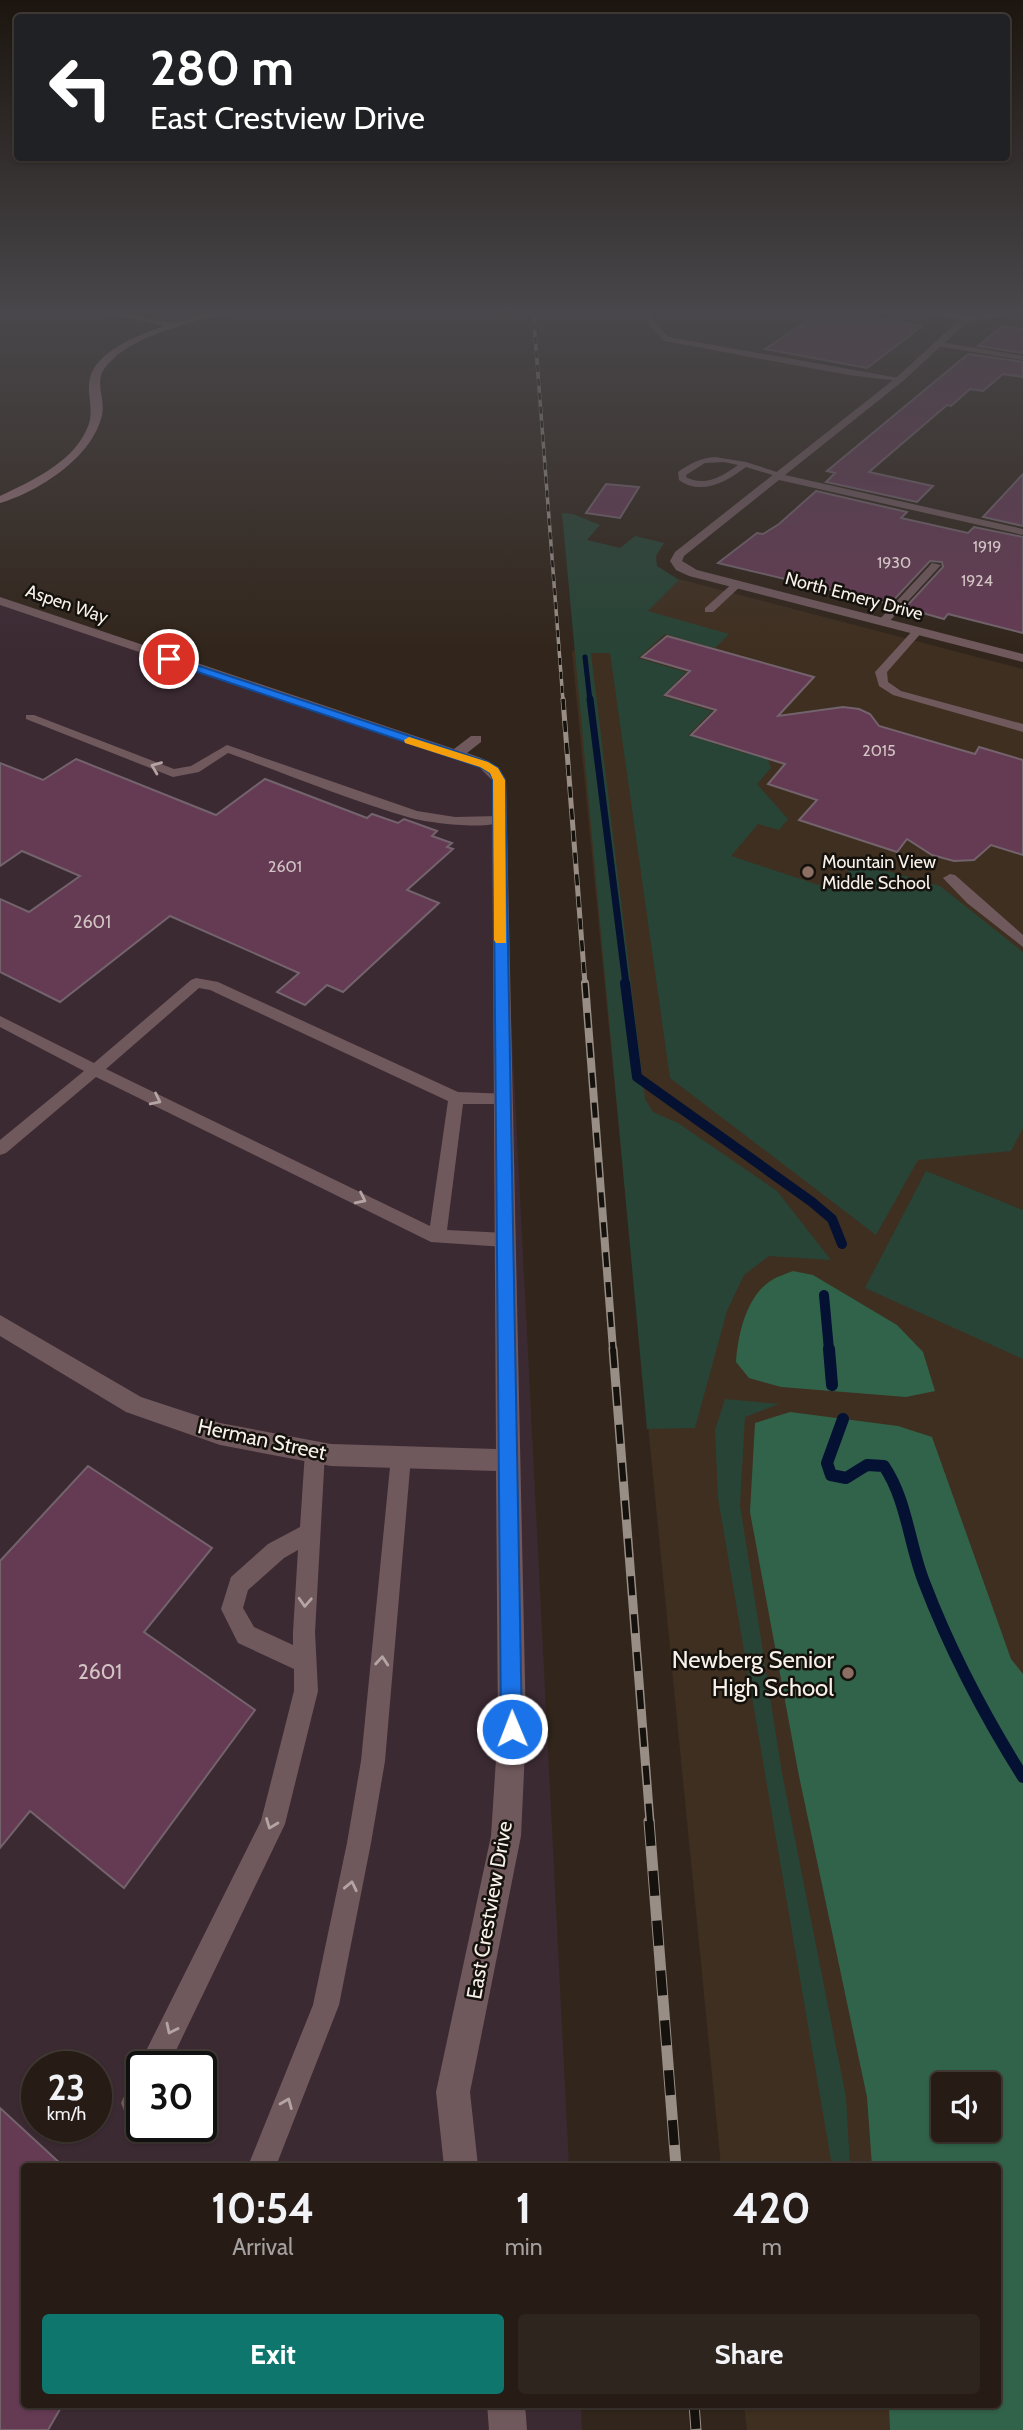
<!DOCTYPE html>
<html lang="en">
<head>
<meta charset="utf-8">
<style>
  :root { --surface:#261c15; --page:#2e251e; --text:#f1f3f6; --muted:#a4a1a0; --line:#423a34; --accent:#0f766e }
  body { margin:0; font-family:Cabin,sans-serif; background:var(--page); color:var(--text); height:100vh; display:flex; flex-direction:column; font-size:26px; white-space:nowrap }
  * { box-sizing:border-box; margin:0 }
  p { font-size:23px; color:var(--muted) }
  .icon { flex:none; width:38px; height:38px; fill:none; stroke:currentColor; stroke-width:2; stroke-linecap:round; stroke-linejoin:round }
  .map { position:relative; flex:1; overflow:hidden }
  .panel { position:absolute; left:21px; top:2163px; width:980px; height:245px; display:flex; flex-direction:column; background:var(--surface); border-radius:7px; box-shadow:0 2px 5px #0004,0 0 0 2px var(--line) }
  .panel>* { flex:none }
  .guide { position:absolute; left:14px; top:14px; width:996px; height:147px; border-radius:7px; box-shadow:0 2px 5px #0004,0 0 0 2px var(--line); background:#202124; color:#fff; overflow:hidden }
  .fabs { position:absolute; left:931px; top:2072px; display:grid; gap:14px }
  .fabs a { display:grid; place-items:center; width:70px; height:70px; border-radius:7px; background:var(--surface); box-shadow:0 2px 5px #0004,0 0 0 2px var(--line); font-size:35px }
  .speed { position:absolute; left:21px; top:2051px; display:flex; gap:14px; font-size:35px; font-weight:700; text-align:center }
  .speed>* { display:grid; place-content:center; width:91px; height:91px; border-radius:50%; background:var(--surface); box-shadow:0 2px 5px #0004,0 0 0 2px var(--line); line-height:1 }
  .speed small { font-size:18px; font-weight:400 }
  .speed .limit { border:4px solid #111; border-radius:10px; background:#fff; color:#111 }
  .pin { position:absolute; display:grid; place-items:center; width:60px; height:60px; color:#fff; margin:-30px; border:4px solid #fff; border-radius:50%; box-shadow:0 2px 7px #0007 }
  .me { position:absolute; width:77px; margin:-38px; rotate:359deg; stroke-linejoin:round; filter:drop-shadow(0 0 5px #0008) }
  .turn { display:flex; align-items:center; gap:24px; height:147px; padding:0 21px; font-size:32px }
  .turn .icon { width:91px; height:91px; stroke-width:2.5 }
  .turn b { display:block; font-size:49px; line-height:60px }
  .eta { display:flex; justify-content:space-evenly; align-items:center; height:119px; text-align:center }
  .eta b { font-size:42px; font-weight:700; line-height:49px }
  .button { display:flex; gap:14px; margin-top:auto; padding:14px 21px }
  .button a { flex:1; height:80px; border-radius:7px; background:var(--accent); color:#fff; font-size:28px; font-weight:700; line-height:80px; text-align:center }
  .button a+a { background:var(--page); color:var(--text) }
  .map>svg:first-child { display:block }
</style>
</head>
<body>
<div class="map">
<svg width="1023" height="2430" viewBox="0 0 1023 2430">
  <rect width="100%" height="100%" fill="#32261c"/>
  <path fill="#3c2a33" fill-rule="evenodd" d="M0,599l456,156 43,25 70,1386h-545v238h557l1,26h-582zM37,2067h59v59h-59zM142,2067h59v59h-59z"/>
  <path fill="#3f2f20" fill-rule="evenodd" d="M667,576l356,93v1761h-276l-3,-25 254,-1v-238h-277l-149,-1514zM943,2084h46v46h-46z"/>
  <path fill="#284436" d="M562,513l11,1 27,11 -13,15 33,8 15,-12 29,7 -8,13 1,10 22,14 -31,31 81,23 -14,14 -50,-14 -27,24 48,14 -24,24 50,15 -24,24 59,19 14,-14 10,28 -14,16 31,35 -9,11 -21,-6 -27,32 103,34 22,-28 84,24 83,66v176l-12,23 -93,9 -42,75 -206,-157 -60,-425h-19l54,446 8,13 25,11 99,68 54,69 -62,-4 -25,19 -17,36 -32,117 -48,1z
    M926,1171l97,39v149l-158,-71z
    M725,1399l54,5 -34,13 -5,88 42,268 64,324 4,69h-18l-114,-668 -3,-68z"/>
  <path fill="#31634a" fill-rule="evenodd" d="M793,1271l20,4 84,50 26,27 12,39 -29,6 -125,-10 -32,-9 -13,-16c2,-27 10,-66 36,-82 6,-4 14,-6 21,-9z
    M790,1412l108,14 34,11 79,222 12,15v756h-133l-1,-25 109,-1v-238h-126l-5,-69 -68,-321 -49,-264 5,-89zM943,2084h46v46h-46z"/>
  <g fill="none" stroke-linecap="round" stroke-linejoin="round">
    <path stroke="#041132" stroke-width="5" d="M585,657l5,44"/>
    <path stroke="#041132" stroke-width="7" d="M590,699l36,285"/>
    <path stroke="#041132" stroke-width="10" d="M625,983l12,94 175,125 20,17 10,25
      M824,1295l5,55"/>
    <path stroke="#041132" stroke-width="12" d="M829,1349l3,36
      M843,1419l-16,44 4,12 15,3 21,-13 17,1c23,34 25,78 40,116 26,68 60,133 99,195"/>
  </g>
  <path fill="#653b54" stroke="#73636c" stroke-width="2" d="M825,309l63,11 34,6 -55,42 -102,-19z
    M1002,326l21,3v24l-45,-7z
    M968,354l55,8v15l-20,-3 -20,17 -13,-2 -19,17 -4,-1 -78,67 64,14 -16,16 -91,-20 9,-9 -8,-2z
    M1023,474v52l-40,-9z
    M606,484l33,3 -19,31 -34,-5z
    M816,491l91,21 -6,6 67,15 6,-6 49,10v96l-75,-19 -4,5 -39,-11 38,-41 -1,-5 -12,-1 -40,43 -172,-41 39,-30 6,1 16,-10z
    M667,636l147,41 -36,39 65,-9 16,2 11,5 9,12 96,28 4,-7 44,13v95l-32,-10 -17,15 -20,1 -22,-6 -25,-16 -10,13 -98,-32 18,-20 -49,-16 17,-20 -94,-29 25,-25 -51,-15 25,-24 -48,-14z
    M76,759l140,56 49,-36 102,39 5,-4 26,9 6,-4 33,12 -5,5 20,7 -5,4 6,2 -46,41 32,13 -96,89 -16,-7 -22,20 -28,-13 22,-19 -129,-57 -110,86 -60,-30v-73l29,13 51,-36 -58,-25 -22,15v-103l43,17z
    M88,1466l124,82 -68,84 111,78 -131,178 -94,-77 -30,37v-287z
    M0,2108l63,58h-39v238h39l-15,26h-48z"/>
  <g fill="none" stroke-linecap="round" stroke-linejoin="round">
    <path fill="#70595d" fill-rule="evenodd" d="M647,309h6l1,13 15,15 235,42 -4,2 -52,-6 -184,-34 -17,-19z
      M940,342l83,14v4l-86,-14z
      M715,457l31,5 37,12 -4,3 -33,-10c-20,15 -45,29 -67,13l-1,-8c12,-8 21,-14 37,-15zM724,462l14,3c-17,12 -31,21 -51,13l-1,-3 19,-12z
      M932,563l9,2 -54,59h-8v-4z
      M734,582l9,2 -30,28h-8v-4z
      M914,629l9,2 -36,41 1,10 13,9 122,33v8l-130,-37 -14,-9 -4,-14z
      M26,715h8l140,54 17,-3 36,-21 190,66 38,6 44,-1 6,4c-13,11 -76,3 -94,-2 -62,-18 -122,-43 -183,-65l-29,19 -26,5 -147,-58z
      M950,874l5,1 68,60v12l-56,-44 -24,-25z
      M196,978l22,4 240,110 51,2 2,4 -2,4 -6,2h-40l-16,126 58,3 6,2 3,5 -3,5 -6,2 -74,-5 -335,-165 -90,76 -6,2v-15l84,-69 -84,-44v-11l94,47 97,-83zM199,988l11,2 238,111 -18,125 -324,-157z
      M315,1443l7,3 3,6 -10,180 3,59 -33,133 -117,243h-26v6l-3,-6 4,-10 118,-236 33,-130v-22l-56,-26 -17,-34 10,-32 37,-33 32,-17 5,-75 3,-6zM298,1550l-5,82v13l-39,-18 -11,-19 5,-18 36,-32z
      M401,1448l7,3 3,6 -26,304 -14,82 -32,162 -63,161h-28l65,-161 34,-162 14,-82 30,-304 3,-6z
      M142,2075v39l-7,3 -10,-4 -4,-10 11,-24z"/>
    <path fill="#70595d" fill-rule="evenodd" d="M973,314l7,2 -15,8 -62,57 -118,94 238,54v6l-244,-55 -95,76 -2,5 15,9 326,84v8l-334,-86 -13,-6 -6,-9 5,-9 222,-175 62,-57z
      M0,597l454,152 17,-13h10v6l-14,11c18,6 30,10 39,27l20,949 -5,107 -51,256 8,74h-34l-8,-74 55,-256 7,-107 -2,-258 -165,-5 -111,-21 -94,-33 -126,-76v-21l141,82 79,26 111,21 165,5 -4,-669 -13,-13 -479,-162z
      M487,2404h38l2,26h-38z"/>
    <path fill="#97737a" fill-rule="evenodd" d="M90,309c27,-2 53,12 81,13 19,1 41,-15 63,-13 -10,6 -24,8 -35,11 -31,9 -69,20 -91,44 -16,17 -2,32 -6,51 -9,42 -64,77 -102,88v-7c31,-15 70,-32 86,-65 9,-17 2,-30 3,-47 2,-32 50,-49 75,-58z
      M921,309l58,5 35,-5c-23,16 -70,13 -93,0z"/>
    <defs>
      <path id="rail-far4" d="M533,309l30,392"/>
      <path id="rail-far3" d="M563,699l22,285"/>
      <path id="rail-far2" d="M585,983l28,367"/>
      <path id="rail-far1" d="M613,1349l37,473"/>
      <path id="rail" d="M649,1821l27,345
        M694,2404l2,26"/>
    </defs>
    <use href="#rail-far4" stroke="#988e86" stroke-width="3.5"/>
    <use href="#rail-far3" stroke="#988e86" stroke-width="5"/>
    <use href="#rail-far2" stroke="#988e86" stroke-width="8"/>
    <use href="#rail-far1" stroke="#988e86" stroke-width="9"/>
    <use href="#rail" stroke="#988e86" stroke-width="11"/>
    <use href="#rail-far4" stroke="#15110c" stroke-width="2.5" stroke-dasharray="7" stroke-linecap="butt"/>
    <use href="#rail-far3" stroke="#15110c" stroke-width="3.5" stroke-dasharray="11" stroke-linecap="butt"/>
    <use href="#rail-far2" stroke="#15110c" stroke-width="5" stroke-dasharray="15" stroke-linecap="butt"/>
    <use href="#rail-far1" stroke="#15110c" stroke-width="6" stroke-dasharray="19" stroke-linecap="butt"/>
    <use href="#rail" stroke="#15110c" stroke-width="9" stroke-dasharray="25" stroke-linecap="butt"/>
  </g>
  <defs><path id="oneway-chevron" d="M-2-3.5L2.5 0L-2 3.5" fill="none" stroke-width="1.6" stroke-linecap="round" stroke-linejoin="round" transform="scale(1.75)"/></defs>
  <g stroke="#b4a5a4">
    <use href="#oneway-chevron" transform="translate(156 767) rotate(-158)"/>
    <use href="#oneway-chevron" transform="translate(156 1100) rotate(26)"/>
    <use href="#oneway-chevron" transform="translate(361 1199) rotate(26)"/>
    <use href="#oneway-chevron" transform="translate(305 1602) rotate(93)"/>
    <use href="#oneway-chevron" transform="translate(382 1661) rotate(-85)"/>
    <use href="#oneway-chevron" transform="translate(271 1824) rotate(111)"/>
    <use href="#oneway-chevron" transform="translate(351 1886) rotate(-78)"/>
    <use href="#oneway-chevron" transform="translate(171 2029) rotate(116)"/>
    <use href="#oneway-chevron" transform="translate(287 2103) rotate(-68)"/>
  </g>
  <linearGradient id="sky" x2="0" y2="1"><stop stop-color="#1c150f"/><stop offset="0.48" stop-color="#49474b"/><stop offset="1" stop-color="#49474b" stop-opacity="0"/></linearGradient>
  <rect width="1023" height="649" fill="url(#sky)"/>
  <path fill="#1a73e8" stroke="#114b97" stroke-width="2" d="M169,656l319,106 10,6 7,12 17,949 -3,8 -7,3 -8,-3 -3,-8 -8,-949 -3,-7 -10,-6 -315,-106 -1,-2z"/>
  <path fill="#f59e0b" d="M409,737l79,25 10,6 7,12 1,163h-10l-2,-3 -1,-160 -3,-7 -10,-6 -75,-24 -1,-3z"/>
  <g fill="#8d6e63" stroke="#15110c" stroke-width="2.5">
    <circle cx="808" cy="872" r="7"/>
    <circle cx="848" cy="1673" r="7"/>
  </g>
  <g text-anchor="middle" dominant-baseline="central" stroke-width="5" stroke-linejoin="round" paint-order="stroke">
    <g font-size="16" fill="#d3c4c4">
      <text x="987" y="546">1919</text>
      <text x="894" y="562">1930</text>
      <text x="977" y="580">1924</text>
      <text x="879" y="750">2015</text>
      <text x="285" y="866">2601</text>
    </g>
    <g font-size="18" fill="#f8f1ea" stroke="#15110c">
      <text transform="translate(854 596) rotate(15)">North Emery Drive</text>
      <text transform="translate(67 604) rotate(19)">Aspen Way</text>
    </g>
    <g font-size="18" fill="#f8f1ea" stroke="#15110c" text-anchor="start">
      <text x="822" y="862">Mountain View<tspan x="822" dy="21">Middle School</tspan></text>
    </g>
    <g font-size="18" fill="#d3c4c4">
      <text x="92" y="922">2601</text>
    </g>
    <g font-size="21" fill="#f8f1ea" stroke="#15110c">
      <text transform="translate(262 1439) rotate(12)">Herman Street</text>
      <text transform="translate(489 1910) rotate(-80)">East Crestview Drive</text>
    </g>
    <g font-size="21" fill="#d3c4c4">
      <text x="100" y="1671">2601</text>
    </g>
    <g font-size="24" fill="#f8f1ea" stroke="#15110c" text-anchor="end">
      <text x="834" y="1659">Newberg Senior<tspan x="834" dy="28">High School</tspan></text>
    </g>
  </g>
</svg>
<div class="fabs">
<a><svg class="icon" aria-label="sound" viewBox="0 0 24 24"><path d="M4 9h4l5-4v14l-5-4H4zM17 9q2 3 0 6"/></svg></a>
</div>
<div class="speed"><div>23<small>km/h</small></div><div class="limit">30</div></div>
<div class="pin" style="left:169px;top:659px;background:#d93025"><svg class="icon" aria-label="arrive" viewBox="0 0 24 24"><path d="M6 21V4h12l-3 4 3 4H6"/></svg></div>
<svg class="me" style="left:512px;top:1729px" viewBox="-20 -20 40 40"><circle r="17" fill="#1a73e8" stroke="#fff" stroke-width="3"/><path d="M0-11L8 9 0 5-8 9z" fill="#fff"/></svg>
<div class="guide">
<div class="turn"><svg class="icon" aria-label="left" viewBox="0 0 24 24"><path d="M17 20v-9H6M10 6l-5 5 5 5"/></svg><div><b>280 m</b>East Crestview Drive</div></div>
</div>
<section class="panel">
<div class="eta">
<div><b>10:54</b><p>Arrival</p></div>
<div><b>1</b><p>min</p></div>
<div><b>420</b><p>m</p></div>
</div>
<div class="button"><a>Exit</a><a>Share</a></div>
</section>
</div>
</body>
</html>
